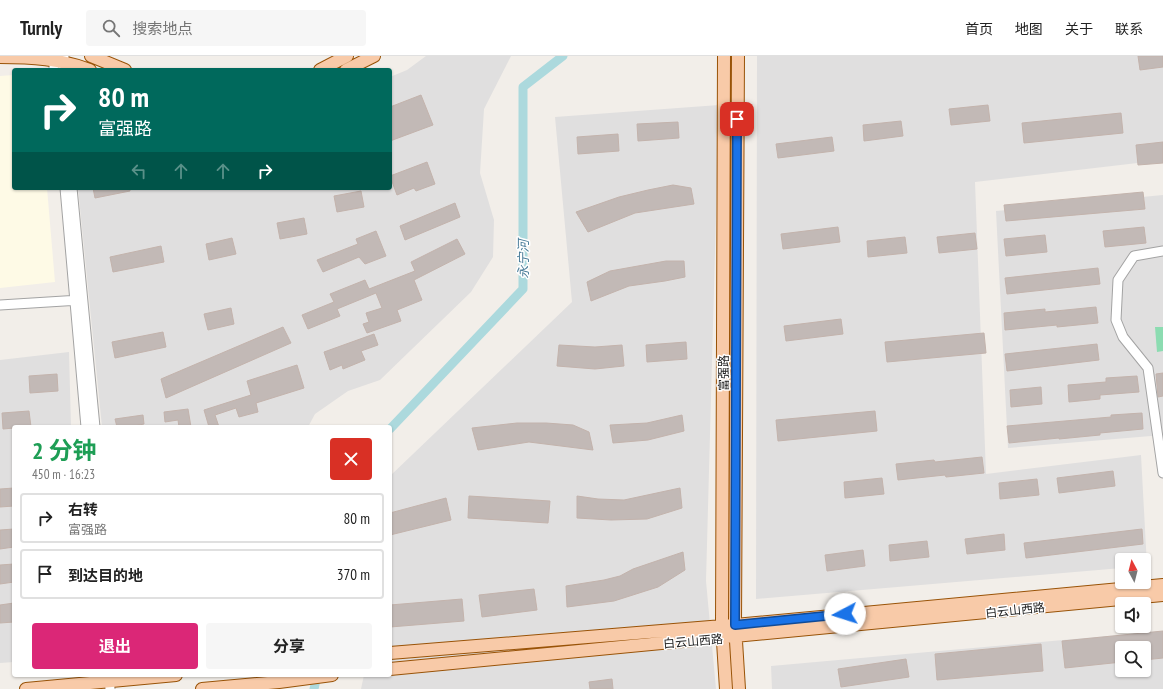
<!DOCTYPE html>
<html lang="zh">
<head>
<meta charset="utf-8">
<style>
  :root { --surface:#fff; --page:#f6f6f6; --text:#222; --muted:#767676; --line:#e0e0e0; --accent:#db2777 }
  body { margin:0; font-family:"PT Sans Narrow","Noto Sans SC",sans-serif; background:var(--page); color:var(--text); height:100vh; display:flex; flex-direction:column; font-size:15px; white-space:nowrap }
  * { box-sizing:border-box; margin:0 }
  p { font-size:13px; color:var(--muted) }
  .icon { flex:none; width:22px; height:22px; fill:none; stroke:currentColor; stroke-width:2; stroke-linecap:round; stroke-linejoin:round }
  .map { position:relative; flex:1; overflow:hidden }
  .side { position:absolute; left:12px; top:369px; width:380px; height:252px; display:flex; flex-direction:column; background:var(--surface); border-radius:4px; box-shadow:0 1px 3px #0004 }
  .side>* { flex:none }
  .guide { position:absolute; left:12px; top:12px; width:380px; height:122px; border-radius:4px; box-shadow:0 1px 3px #0004; background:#00695c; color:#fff; overflow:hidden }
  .needle { width:26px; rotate:353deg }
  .fabs { position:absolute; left:1115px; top:497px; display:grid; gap:8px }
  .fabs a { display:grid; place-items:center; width:36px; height:36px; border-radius:4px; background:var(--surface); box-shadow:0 1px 3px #0004; font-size:20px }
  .pin { position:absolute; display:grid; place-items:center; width:34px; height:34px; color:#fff; margin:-17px; border-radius:8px; box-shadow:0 2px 6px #0006 }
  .me { position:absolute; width:44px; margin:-22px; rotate:265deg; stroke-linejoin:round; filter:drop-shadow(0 0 3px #0008) }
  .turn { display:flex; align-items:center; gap:14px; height:84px; padding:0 20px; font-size:18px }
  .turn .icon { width:52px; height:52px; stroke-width:2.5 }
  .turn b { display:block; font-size:28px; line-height:34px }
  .lanes { display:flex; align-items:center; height:38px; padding:0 20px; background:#0003; justify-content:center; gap:20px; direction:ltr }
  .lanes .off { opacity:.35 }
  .round { display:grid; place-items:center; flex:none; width:42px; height:42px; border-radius:4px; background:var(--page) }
  .head { display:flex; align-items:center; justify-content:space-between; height:68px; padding:0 20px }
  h1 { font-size:24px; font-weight:700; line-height:30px; color:#1e9e55 }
  .cta { display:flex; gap:8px; margin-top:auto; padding:8px 20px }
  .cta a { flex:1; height:46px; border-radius:4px; background:var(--accent); color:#fff; font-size:16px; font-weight:700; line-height:46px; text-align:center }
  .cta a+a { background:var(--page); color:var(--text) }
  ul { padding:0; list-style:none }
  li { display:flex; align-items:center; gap:12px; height:50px; margin:0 8px 6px; padding:0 12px; border:2px solid var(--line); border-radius:4px }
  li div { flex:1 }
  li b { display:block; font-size:15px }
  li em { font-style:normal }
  header { display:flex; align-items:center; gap:24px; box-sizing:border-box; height:56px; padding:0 20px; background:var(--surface); border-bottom:1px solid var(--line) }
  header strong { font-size:19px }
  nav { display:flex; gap:22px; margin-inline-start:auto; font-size:14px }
  .search { width:280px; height:36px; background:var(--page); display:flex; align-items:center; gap:10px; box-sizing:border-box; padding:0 14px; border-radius:4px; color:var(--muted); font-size:15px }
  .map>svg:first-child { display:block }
</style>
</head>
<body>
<header>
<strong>Turnly</strong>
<div class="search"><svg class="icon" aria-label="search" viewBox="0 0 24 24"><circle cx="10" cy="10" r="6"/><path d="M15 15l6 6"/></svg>搜索地点</div>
<nav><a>首页</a><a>地图</a><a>关于</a><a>联系</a></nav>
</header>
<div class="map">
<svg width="1163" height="633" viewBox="0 0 1163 633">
  <rect width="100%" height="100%" fill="#f2eee9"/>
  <path fill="#e0dfdf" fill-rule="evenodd" d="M426,0h85l-27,53 -4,64 14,47 -1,37 -22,35 -91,88 -32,11 -33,23 -7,13h-206l-24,-239h312v-111l17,-7z
    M757,0h406v104l-188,22 11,292 155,-19 6,111h-3v-6h-22v8l-366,31z
    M719,49l-13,476 10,108h-355l3,-14h26v-199l182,-174 -17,-185z
    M1163,139v240l-155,13 -12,-237z
    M69,296l2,75h-57v235l-14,1v-303z
    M1163,575v58h-391l-1,-23zM1122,592h22v22h-22z"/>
  <path fill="#fefae6" d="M14,19v113h33l8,94 -55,6v-212z"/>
  <path fill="#8cdcb1" d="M1163,271v24l-6,1 -2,-25z"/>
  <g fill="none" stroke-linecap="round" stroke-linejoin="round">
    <path stroke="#acd9dd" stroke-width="9" d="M390,373l133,-140v-202l40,-31
      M314,633l3,-14"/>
  </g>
  <path fill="#c2b9b6" stroke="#c3b3ac" d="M1138,0h25v11l-23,3z
    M421,39l12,30 -43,16v-34z
    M988,49l2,16 -39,4 -2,-16z
    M1121,57l2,20 -99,10 -2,-20z
    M901,65l2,15 -39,5 -1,-16z
    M678,66l1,16 -41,3 -1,-17z
    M618,78l1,17 -41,3 -1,-17z
    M832,81l2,14 -56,7 -2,-14z
    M1163,86v21l-25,2 -2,-20z
    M427,106l8,22 -19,7 -2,-3 -17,7 -7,-19z
    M673,129l18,3 3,16 -59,9 -47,19 -12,-20 43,-15 29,-7z
    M93,132h37v3l-35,7z
    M361,135l3,16 -27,5 -3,-16z
    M1143,136l2,17 -139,12 -2,-16z
    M455,147l5,14 -55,23 -5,-14z
    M304,162l3,16 -27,5 -3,-16z
    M838,171l2,15 -57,7 -2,-15z
    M1144,171l2,16 -41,4 -2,-16z
    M376,175l10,25 -21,8 -6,-7 -36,15 -6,-12 41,-16 -2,-5z
    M975,177l2,16 -38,4 -2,-16z
    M1045,179l2,17 -41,4 -2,-17z
    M905,181l2,16 -39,4 -1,-16z
    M232,182l4,16 -27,6 -3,-16z
    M457,183l8,15 -51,26 8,20 -25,10 4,11 -34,12 -4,-9 6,-2 -3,-9 16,-5 -6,-15 -39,16 3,7 -32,13 -6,-14 32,-13 -4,-8 35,-14 4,9 46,-18 -4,-9z
    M161,190l3,16 -51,10 -3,-15z
    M666,205h18l1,16 -20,4 -36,5 -38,15 -4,-19 23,-11z
    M1098,212l2,16 -93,10 -2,-16z
    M1096,251l2,16 -41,4v-2l-52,5 -1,-17 41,-4v3z
    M231,252l3,16 -26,6 -4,-16z
    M841,263l2,15 -57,7 -2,-15z
    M283,271l8,16 -125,55 -5,-19z
    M163,276l3,15 -51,11 -3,-16z
    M984,277l2,20 -99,9 -2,-20z
    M374,278l4,11 -17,6 4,9 -22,9 -1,-4 -12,5 -6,-18z
    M686,286l1,17 -40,3 -1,-17z
    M1097,288l2,16 -92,11 -2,-17z
    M559,289l36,2 27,-2 2,21 -29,3 -38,-3z
    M297,309l7,23 -48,15 2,9 -19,5 -3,-9 -21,7 4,12h-10l-5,-17 47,-15 -4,-14z
    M1163,317v23l-5,1 -2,-23z
    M57,318l1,17 -28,2 -1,-17z
    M1137,320l2,16 -39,3v4l-31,3 -1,-17 38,-3v-4z
    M1041,331l1,17 -31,3 -1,-17z
    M188,353l3,18h-12l-1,-7 -13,2 -1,-10z
    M29,355l2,16h-17v1l-11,1 -1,-16z
    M875,355l2,20 -99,10 -2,-21z
    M1142,357l1,16 -43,4v2l-41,4v-1l-50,5 -2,-17 104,-9v-2z
    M143,359l1,9 -14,3h-13l-2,-8z
    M682,359l2,16 -36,9 -35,3 -3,-18 37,-2z
    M517,367h29l27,2 16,7 4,18 -64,-8 -51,8 -6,-22z
    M982,401l2,16 -38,4 -1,-2 -47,5 -2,-16 38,-4 1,2z
    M1113,415l2,15 -56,7 -2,-15z
    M882,422l2,16 -39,4 -1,-16z
    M1037,423l2,16 -39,4 -1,-16z
    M14,432v18l-14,1v-18z
    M680,432l2,20 -35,11 -36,1 -34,-2v-22l21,3 26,1z
    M469,440l81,5 -2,22 -80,-5z
    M446,442l5,22 -61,15v-22z
    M14,473v18l-14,2v-19z
    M1142,473l1,15 -117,14 -2,-15z
    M1004,478l1,16 -38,4 -2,-15z
    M927,485l2,16 -39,4 -1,-16z
    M863,494l2,16 -38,5 -2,-16z
    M683,496l2,18 -27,17 -44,14 -47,6 -1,-21 38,-6 16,-4 13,-7z
    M14,508v18l-14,2v-19z
    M534,533l3,21 -55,7 -3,-22z
    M462,543l2,22 -74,6v-22z
    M14,547v19l-14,1v-18z
    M1163,575v27l-19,2v-12h-22v14l-57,6 -3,-27z
    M1041,588l2,27 -106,9 -2,-26z
    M906,603l3,18 -68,10 -3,-18z
    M612,623l1,10h-23l-1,-7z"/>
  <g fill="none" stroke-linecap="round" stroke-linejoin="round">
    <defs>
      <path id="minor" d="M54,0v14
        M63,14l1,-14
        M65,132l21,239
        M72,132l23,239
        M1163,195l-29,5 -16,24 -2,40 7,17 25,31 15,105
        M0,249l80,-5
        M109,619l1,14"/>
      <path id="major" d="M91,0l34,14
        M724,0l-2,570 4,63
        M738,0l-3,569 4,64
        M0,1c31,0 61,2 90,13
        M320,14l27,-14
        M346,14l28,-14
        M390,597l345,-28 428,-40
        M390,613l773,-74
        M26,633l150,-14
        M202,633l77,-7 53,-7"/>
    </defs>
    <use href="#minor" stroke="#a3a3a3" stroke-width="11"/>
    <use href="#major" stroke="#995307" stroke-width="14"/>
    <use href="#minor" stroke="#fff" stroke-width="9"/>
    <use href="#major" stroke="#f8caa8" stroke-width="12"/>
  </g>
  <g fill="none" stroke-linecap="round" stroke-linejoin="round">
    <defs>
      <path id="route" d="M737,63l-2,506 110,-11"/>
    </defs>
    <use href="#route" stroke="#114b97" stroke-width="10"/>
    <use href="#route" stroke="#1a73e8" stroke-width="7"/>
  </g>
  <g text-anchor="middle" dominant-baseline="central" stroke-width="3" stroke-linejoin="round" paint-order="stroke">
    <g font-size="12" fill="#222" stroke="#fff">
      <text transform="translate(723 317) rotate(-90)">富强路</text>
      <text transform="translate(1015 554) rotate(-6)">白云山西路</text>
      <text transform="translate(693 585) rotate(-5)">白云山西路</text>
    </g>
    <g font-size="13" font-style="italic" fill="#477a97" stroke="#fff">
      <text transform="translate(523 203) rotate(-90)">永宁河</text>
    </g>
  </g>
</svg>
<div class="fabs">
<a><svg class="needle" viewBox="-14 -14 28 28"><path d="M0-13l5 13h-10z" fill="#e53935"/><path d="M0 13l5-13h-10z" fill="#767676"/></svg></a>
<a><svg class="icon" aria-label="sound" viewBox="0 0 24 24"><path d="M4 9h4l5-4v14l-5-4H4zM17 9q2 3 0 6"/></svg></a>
<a><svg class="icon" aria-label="search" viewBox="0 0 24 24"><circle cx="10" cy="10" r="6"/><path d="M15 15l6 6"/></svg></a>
</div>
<div class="pin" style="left:737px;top:63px;background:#d93025"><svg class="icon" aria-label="arrive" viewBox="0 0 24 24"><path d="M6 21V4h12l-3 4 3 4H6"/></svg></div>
<svg class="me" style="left:845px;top:558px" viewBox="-20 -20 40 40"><circle r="19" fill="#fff"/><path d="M0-13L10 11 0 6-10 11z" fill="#1a73e8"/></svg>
<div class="guide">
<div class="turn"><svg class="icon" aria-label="right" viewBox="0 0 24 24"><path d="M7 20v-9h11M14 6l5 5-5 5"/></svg><div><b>80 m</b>富强路</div></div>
<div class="lanes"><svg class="icon off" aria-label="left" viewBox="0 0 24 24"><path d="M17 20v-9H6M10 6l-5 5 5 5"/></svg><svg class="icon off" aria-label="ahead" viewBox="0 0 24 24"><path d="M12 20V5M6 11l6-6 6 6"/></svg><svg class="icon off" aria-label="ahead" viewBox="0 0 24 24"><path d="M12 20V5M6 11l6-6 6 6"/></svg><svg class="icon" aria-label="right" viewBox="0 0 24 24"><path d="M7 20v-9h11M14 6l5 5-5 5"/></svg></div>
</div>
<section class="side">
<div class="head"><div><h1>2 分钟</h1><p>450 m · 16:23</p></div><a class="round" style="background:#d93025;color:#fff"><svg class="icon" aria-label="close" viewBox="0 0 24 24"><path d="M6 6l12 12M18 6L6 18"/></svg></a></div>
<ul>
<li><svg class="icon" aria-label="right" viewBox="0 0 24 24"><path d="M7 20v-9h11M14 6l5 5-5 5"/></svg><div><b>右转</b><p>富强路</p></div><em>80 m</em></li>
<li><svg class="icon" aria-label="arrive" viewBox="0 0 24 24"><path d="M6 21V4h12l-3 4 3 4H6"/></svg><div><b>到达目的地</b></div><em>370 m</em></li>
</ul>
<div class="cta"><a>退出</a><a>分享</a></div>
</section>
</div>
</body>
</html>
